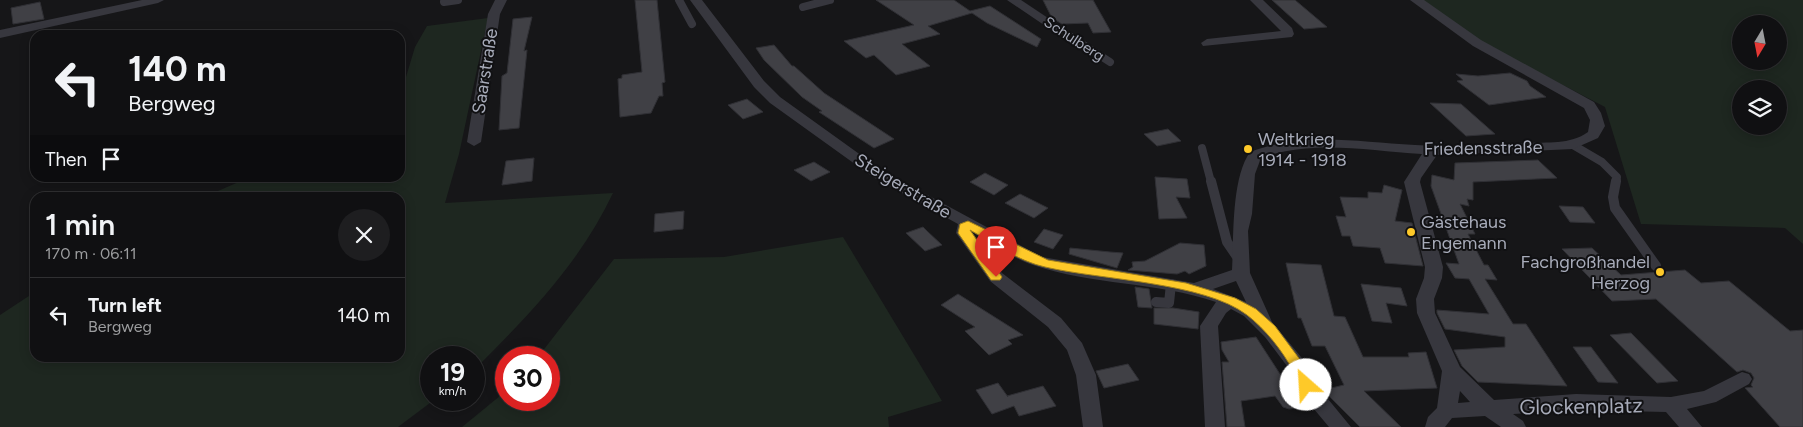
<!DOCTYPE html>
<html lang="en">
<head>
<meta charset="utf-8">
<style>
  :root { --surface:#101012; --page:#1e1e20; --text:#f1f3f6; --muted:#9c9d9f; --line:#303032 }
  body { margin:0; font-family:Figtree,sans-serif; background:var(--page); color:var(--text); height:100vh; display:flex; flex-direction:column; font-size:19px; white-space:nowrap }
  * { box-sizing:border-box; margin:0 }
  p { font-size:16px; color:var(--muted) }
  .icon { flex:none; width:28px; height:28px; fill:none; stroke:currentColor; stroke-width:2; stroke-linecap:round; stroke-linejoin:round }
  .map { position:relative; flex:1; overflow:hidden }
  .drawer { position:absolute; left:30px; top:192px; width:375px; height:170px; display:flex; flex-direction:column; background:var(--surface); border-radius:15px; box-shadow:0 2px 12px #0003,0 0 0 1px var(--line) }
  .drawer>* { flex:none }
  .hud { position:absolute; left:30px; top:30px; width:375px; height:152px; border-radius:15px; box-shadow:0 2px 12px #0003,0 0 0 1px var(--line); background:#101012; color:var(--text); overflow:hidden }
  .needle { width:32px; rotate:190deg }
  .tools { position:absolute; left:1732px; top:15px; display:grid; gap:10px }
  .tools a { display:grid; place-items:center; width:55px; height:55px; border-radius:50%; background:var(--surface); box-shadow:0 2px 12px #0003,0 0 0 1px var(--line); font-size:25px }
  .speed { position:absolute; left:420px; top:346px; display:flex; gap:10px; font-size:25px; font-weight:700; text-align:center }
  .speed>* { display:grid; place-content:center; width:65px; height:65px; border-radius:50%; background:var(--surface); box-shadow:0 2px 12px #0003,0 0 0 1px var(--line); line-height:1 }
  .speed small { font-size:12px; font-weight:400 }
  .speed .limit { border:8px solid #d22; background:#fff; color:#111 }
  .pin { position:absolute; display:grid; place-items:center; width:42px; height:42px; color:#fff; margin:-51px -21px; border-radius:50% 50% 50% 0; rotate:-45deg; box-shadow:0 0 5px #0007 }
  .pin .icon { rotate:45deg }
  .me { position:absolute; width:55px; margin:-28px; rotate:334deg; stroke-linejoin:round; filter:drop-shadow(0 0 4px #0008) }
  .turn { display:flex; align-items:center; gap:18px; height:105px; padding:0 15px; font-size:22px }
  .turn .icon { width:65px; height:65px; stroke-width:2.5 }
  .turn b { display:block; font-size:35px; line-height:42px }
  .then { display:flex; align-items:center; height:48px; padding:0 15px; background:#0003; gap:10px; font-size:19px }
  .round { display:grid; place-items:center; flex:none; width:52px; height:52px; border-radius:26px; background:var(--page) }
  .headline { display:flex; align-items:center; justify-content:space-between; height:85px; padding:0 15px }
  h1 { font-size:30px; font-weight:600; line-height:38px }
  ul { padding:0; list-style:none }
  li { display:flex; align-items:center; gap:15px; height:75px; padding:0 15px; border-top:1px solid var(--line) }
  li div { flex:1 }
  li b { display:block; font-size:19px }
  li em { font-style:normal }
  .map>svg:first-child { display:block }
</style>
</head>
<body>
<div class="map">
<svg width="1803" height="427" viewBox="0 0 1803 427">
  <rect width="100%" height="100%" fill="#161618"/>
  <path fill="#1e2720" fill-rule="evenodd" d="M1422,0h381v244l-18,-16 -144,-4 -36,-117 -123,-64zM1741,24h38v37h-38zM1741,89h38v37h-38z
    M488,18l-29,136 -14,49 168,-10c-32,68 -82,120 -135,173l-4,3v-11h-43v42h3l-36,27h-398v-112l35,-23v66h365v-160l-196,-1 44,-19h152v-81l15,-50 12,-21z
    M843,237l99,164 -54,16 1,10h-427l44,-36v9h43v-42l-11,-1 76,-98 110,-2z"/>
  <path fill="#404045" stroke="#303035" d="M635,0h22l8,82 -3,1 1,13h-4l-8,17 -31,4 -2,-38 4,-1v-3l20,-3z
    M876,0h78l16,11 20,-5 51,33 -4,8 -50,-24 -15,-10 -44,13 12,8 -38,10 28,22 -34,9 -22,-20 -8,3 -22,-17 70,-16z
    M1043,0h50l18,32 -18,1 -5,-10 -26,1 -10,-6z
    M1272,0h23l32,27 -23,2z
    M40,2l4,17 -31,5 -2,-16z
    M532,17l-8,34 3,-1 -8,78 -20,2 3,-54 5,-3 6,-54z
    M774,45l18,21h2l30,27 70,46 -20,9 -55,-36 3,-1 -20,-14 -38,-37 -8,-12z
    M1510,73l17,8 3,5 16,11 -57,8 -32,-24 6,-1 -7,-6 22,2z
    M747,99l16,13 -20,7 -15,-14z
    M1430,103l31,1 34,30 -29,2z
    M1168,129l13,12 -24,5 -13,-12z
    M534,158l-2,23 -30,4 4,-24z
    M1538,160l19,18 -84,4v18l-6,-1 2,7 -9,-2 15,30h-7l16,31h4l9,15 -12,-1 28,45h13l41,62 -89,-4 -16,-16 -8,-16 51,-3v-10l-60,-8 -8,-16v-3l52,4 -20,-35 -14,-1 -9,-15 13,1 -28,-78 1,-11 22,5 1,-17z
    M814,162l16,10 -19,9 -17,-11z
    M985,173l23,12 -14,10 -24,-13z
    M1155,177l32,2 3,19 -14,-1 11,21 -28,1z
    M1384,185l18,5 -7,31 17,2 11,43 -38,-3 -5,-15 -27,-2 -3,-10h-8l-6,-20 10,1 -6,-20 28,1v-6l14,1z
    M1020,194l28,14 -14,10 -29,-15z
    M1559,206l24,1 12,16 -25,-1z
    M684,211l-1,18 -29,3 1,-18z
    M923,227l4,4 15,14 -17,6 -19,-18z
    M1044,229l19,6 -10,14 -19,-7z
    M1180,243l24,2 2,21 -17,8 -4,-3 -8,3 -49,-4 5,-3 -1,-5 13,-1z
    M1070,248l40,4 13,1 -6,15 -48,-14z
    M1592,248l29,27 64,-5 16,13 28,-2 61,50 13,-1v97h-23l-35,-39 8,-1 -2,-2 3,-7 -3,-5 -8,-3 -6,2 -81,-73 -44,2 -50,-52z
    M1286,263l35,2 13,51 11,1 18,40h46l-1,-4 18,-1 11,36 -73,3 37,36h-41l-37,-37 21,-5 -19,-39h-13l-11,-28h-3z
    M1361,284l40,4 6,18 -21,-3 6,20 -20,-2z
    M1135,287l14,2 3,19 -14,-1z
    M958,294l65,41 -15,5 4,4 -23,11 -24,-24 10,-4 -34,-22z
    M1154,308h19l26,4 -1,17 -44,-5z
    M1631,333l47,48 -21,2 -47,-48z
    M1256,337l24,37 7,-1 10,18 12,15 -20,3 -6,-2 -8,-11 -34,5 4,26h-18l-5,-65h7l-7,-12 -1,-8z
    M1573,347h18l27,36 -20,-1z
    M1128,364l11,16 -35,8 -8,-17z
    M998,383l10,14 -1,-1 36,-10 13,20 -37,10 -5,-10 -22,8 -16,-24z"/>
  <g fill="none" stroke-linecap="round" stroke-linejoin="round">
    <path stroke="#37373e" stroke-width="8" d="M679,0l13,24
      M444,2l14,-2
      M803,7l27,-7
      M1048,22l62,40
      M1573,145l29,17 15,15 -1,5
      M1202,148l9,34"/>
    <path stroke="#37373e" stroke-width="10" d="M1211,181l16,61 13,19
      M1616,181l-3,16 2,11 41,58
      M1156,302l13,1 2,-19"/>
    <path fill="#37373e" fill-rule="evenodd" d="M142,0h22l-6,3 -158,35v-8z
      M495,0h12l-7,14 -19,128 -7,4 -7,-4 21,-128z
      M690,0h12l62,81 16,16 103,74 159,86 152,26 38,-13c2,-33 -1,-91 18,-118 57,-21 106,-10 165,-7 37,2 74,0 111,-2 21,-1 44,2 62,-11l2,-12 -6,-12 -111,-62 -63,-46h14l57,40 113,62 7,11 4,13 -7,12 -25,11 -136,6 -16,23 -1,4 23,85 -1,11 -8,21 1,14 25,54 34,33 82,-6 95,3 33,-6 38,-19 7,2 3,5 -3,5 -33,18 -29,7 15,18h-23l-13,-15 -90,-2 -63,4 10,7 3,6h-25l-16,-11 -33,2 -7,9h-20l3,-10 9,-9 5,-37 -25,-58 -1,-14 8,-21 1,-11 -21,-85 18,-28c-54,-3 -109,-15 -161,4l-6,16 -3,40 -4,17 2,42 22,49 34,41 8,19 37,45h-22l-31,-37 -8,-20 -25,-33 -21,-21 -13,-7 -5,4 -8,13 7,101h-20l-5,-101 16,-24c-59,-20 -124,-17 -183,-37 -21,-7 -42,-22 -61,-33l30,41 59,45 21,25 14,32 7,52h-20l-7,-52 -9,-25 -19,-23 -58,-46 -34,-48 2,-9 -85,-47 -103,-74 -16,-16zM1236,281l10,21 -33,-13zM1460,391l10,11 -12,1z
      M1007,0h14l33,22 -2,3h-8z
      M1250,0h13l29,28 2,6 -2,3 -89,9 -2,-3 6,-4 74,-8z"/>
  </g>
  <path fill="#fec929" stroke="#a5831b" d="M968,221l80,39 138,23 49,15 21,11 19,17 29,39 9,20 -7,5 -5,-1c-4,-6 -5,-12 -8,-18 -10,-20 -28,-42 -46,-56 -43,-33 -147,-35 -202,-48 -27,-6 -52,-24 -75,-37l32,47 -2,3h-9l-33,-47 2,-9z"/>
  <g fill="#fec929" stroke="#111113" stroke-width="2">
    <circle cx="1248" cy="149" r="5"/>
    <circle cx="1411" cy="232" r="5"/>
    <circle cx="1660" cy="272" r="5"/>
  </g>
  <g text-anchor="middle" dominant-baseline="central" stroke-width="4" stroke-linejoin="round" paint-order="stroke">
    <g font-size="15" fill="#a7abb9" stroke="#111113">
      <text transform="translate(1074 39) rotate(33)">Schulberg</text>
    </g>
    <g font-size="18" fill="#a7abb9" stroke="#111113">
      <text transform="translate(485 71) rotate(-81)">Saarstraße</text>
      <text transform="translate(1483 148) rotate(-1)">Friedensstraße</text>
      <text transform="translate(903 186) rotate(31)">Steigerstraße</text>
    </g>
    <g font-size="18" fill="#a7abb9" stroke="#111113" text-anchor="start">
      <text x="1258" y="139">Weltkrieg<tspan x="1258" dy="21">1914 - 1918</tspan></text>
      <text x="1421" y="222">Gästehaus<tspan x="1421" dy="21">Engemann</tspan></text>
      <text x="1650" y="262" text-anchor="end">Fachgroßhandel<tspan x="1650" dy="21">Herzog</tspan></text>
    </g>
    <g font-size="21" fill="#a7abb9" stroke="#111113">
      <text transform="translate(1581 406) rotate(-1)">Glockenplatz</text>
    </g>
  </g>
</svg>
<div class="tools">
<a><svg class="needle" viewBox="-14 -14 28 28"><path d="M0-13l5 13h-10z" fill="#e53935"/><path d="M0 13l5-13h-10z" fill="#9c9d9f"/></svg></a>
<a><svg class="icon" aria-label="layers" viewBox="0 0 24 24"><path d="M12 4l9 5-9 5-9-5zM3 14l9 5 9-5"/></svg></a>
</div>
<div class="speed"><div>19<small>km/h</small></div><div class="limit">30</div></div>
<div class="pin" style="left:996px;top:277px;background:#d93025"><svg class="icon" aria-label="arrive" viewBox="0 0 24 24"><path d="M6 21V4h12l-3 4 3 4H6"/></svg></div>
<svg class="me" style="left:1306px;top:385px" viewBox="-20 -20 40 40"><circle r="19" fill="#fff"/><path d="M0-13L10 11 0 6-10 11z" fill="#fec929"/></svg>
<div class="hud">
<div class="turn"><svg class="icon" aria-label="left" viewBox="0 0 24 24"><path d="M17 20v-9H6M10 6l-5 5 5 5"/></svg><div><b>140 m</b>Bergweg</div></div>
<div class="then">Then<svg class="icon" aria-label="arrive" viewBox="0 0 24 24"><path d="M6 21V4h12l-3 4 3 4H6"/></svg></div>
</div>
<section class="drawer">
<div class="headline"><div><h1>1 min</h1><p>170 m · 06:11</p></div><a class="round"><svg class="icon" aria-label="close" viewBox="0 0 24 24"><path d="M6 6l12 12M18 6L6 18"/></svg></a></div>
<ul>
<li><svg class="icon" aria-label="left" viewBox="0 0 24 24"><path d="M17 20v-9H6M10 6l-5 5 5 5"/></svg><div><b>Turn left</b><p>Bergweg</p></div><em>140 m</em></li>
</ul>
</section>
</div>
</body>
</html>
